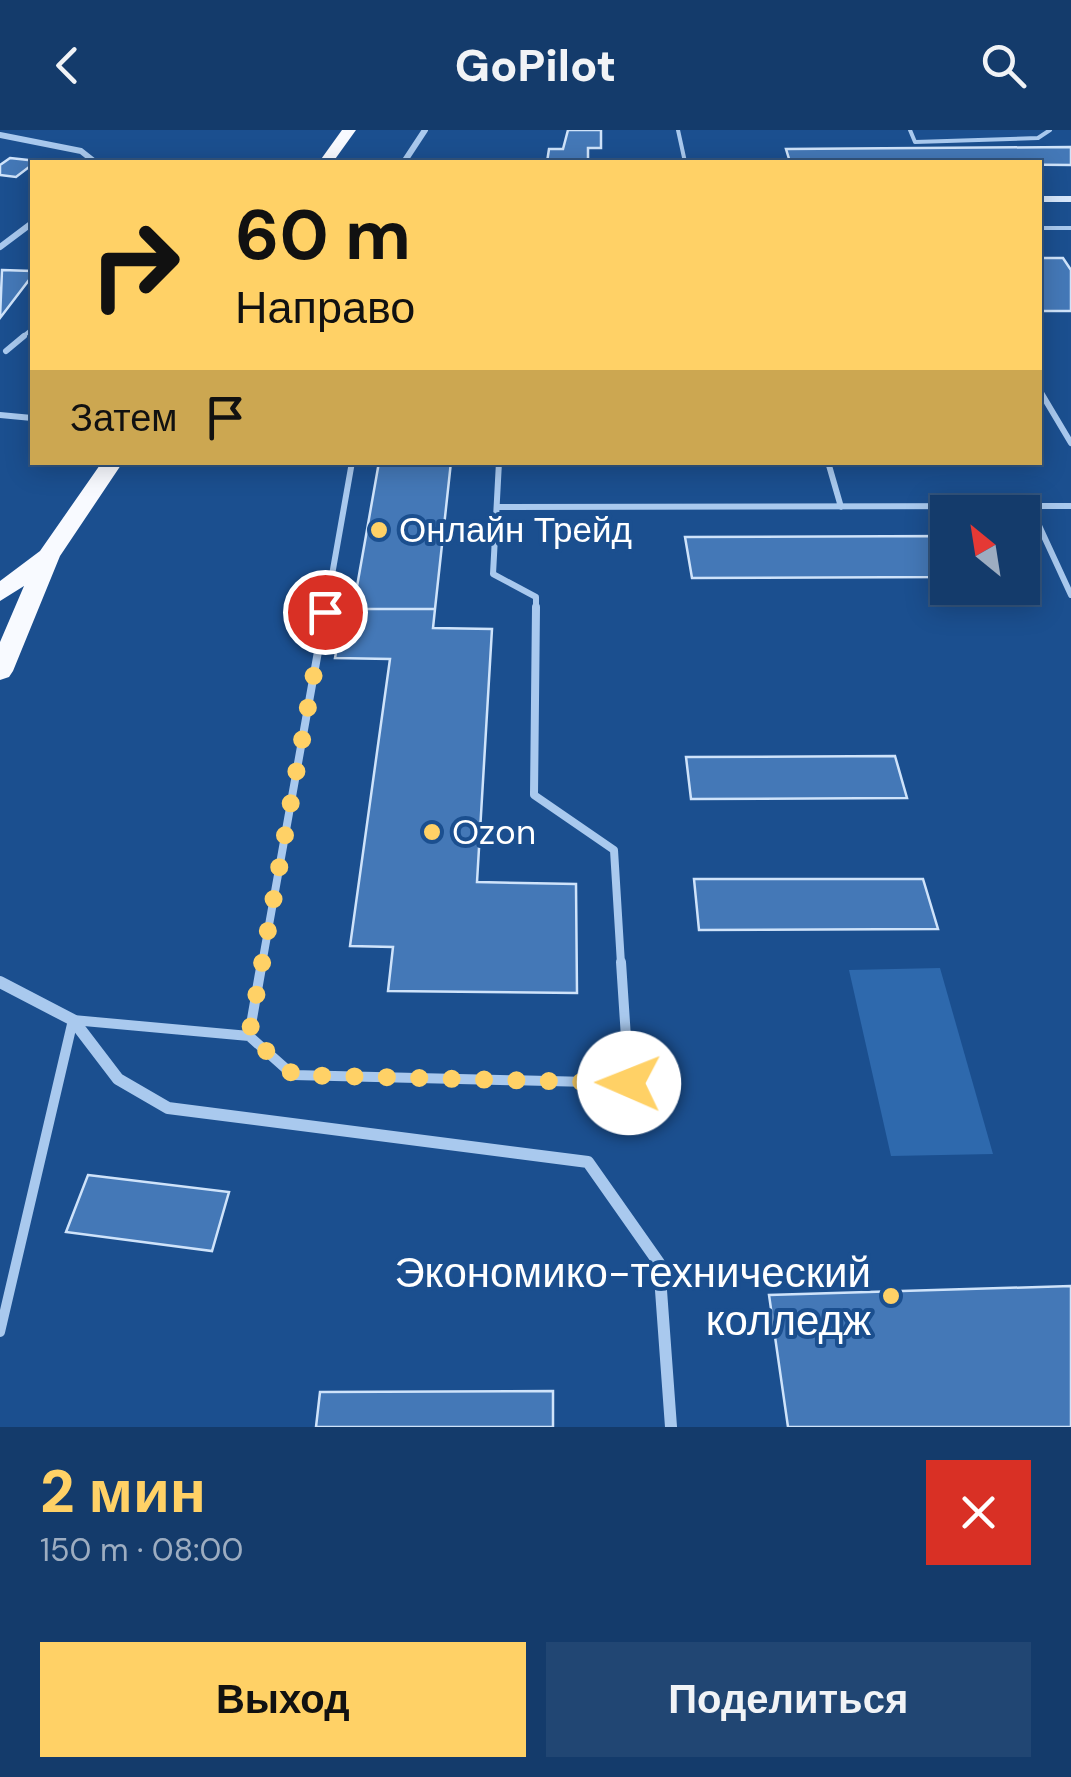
<!DOCTYPE html>
<html lang="ru">
<head>
<meta charset="utf-8">
<style>
  :root { --surface:#143b6b; --page:#214673; --text:#f1f3f6; --muted:#9dadc1; --line:#33557e; --accent:#ffd166 }
  body { margin:0; font-family:"DM Sans",sans-serif; background:var(--page); color:var(--text); height:100vh; display:flex; flex-direction:column; font-size:38px; white-space:nowrap }
  * { box-sizing:border-box; margin:0 }
  p { font-size:32px; color:var(--muted) }
  .icon { flex:none; width:55px; height:55px; fill:none; stroke:currentColor; stroke-width:2; stroke-linecap:round; stroke-linejoin:round }
  .map { position:relative; height:1297px; overflow:hidden }
  .details { display:flex; flex-direction:column; background:var(--surface); flex:1 }
  .details>* { flex:none }
  .guide { position:absolute; left:30px; top:30px; width:1012px; height:305px; border-radius:0px; box-shadow:0 5px 25px #0003,0 0 0 2px var(--line); background:#ffd166; color:#111; overflow:hidden }
  .needle { width:65px; rotate:330deg }
  .tools { position:absolute; left:930px; top:365px; display:grid; gap:20px }
  .tools a { display:grid; place-items:center; width:110px; height:110px; border-radius:0px; background:var(--surface); box-shadow:0 5px 25px #0003,0 0 0 2px var(--line); font-size:50px }
  .pin { position:absolute; display:grid; place-items:center; width:85px; height:85px; color:#fff; margin:-42px; border:5px solid #fff; border-radius:50%; box-shadow:0 2px 10px #0007 }
  .me { position:absolute; width:110px; margin:-55px; rotate:271deg; stroke-linejoin:round; filter:drop-shadow(0 0 8px #0008) }
  .turn { display:flex; align-items:center; gap:35px; height:210px; padding:0 40px; font-size:45px }
  .turn .icon { width:130px; height:130px; stroke-width:2.5 }
  .turn b { display:block; font-size:70px; line-height:85px }
  .then { display:flex; align-items:center; height:95px; padding:0 40px; background:#0003; gap:20px; font-size:38px }
  .round { display:grid; place-items:center; flex:none; width:105px; height:105px; border-radius:0px; background:var(--page) }
  .head { display:flex; align-items:center; justify-content:space-between; height:170px; padding:0 40px }
  h1 { font-size:60px; font-weight:800; line-height:75px; color:var(--accent) }
  .cta { display:flex; gap:20px; margin-top:auto; padding:20px 40px }
  .cta a { flex:1; height:115px; border-radius:0px; background:var(--accent); color:#111; font-size:40px; font-weight:800; line-height:115px; text-align:center }
  .cta a+a { background:var(--page); color:var(--text) }
  header { display:flex; justify-content:space-between; align-items:center; height:130px; padding:0 40px; background:var(--surface); font-size:45px; font-weight:800 }
  .map>svg:first-child { display:block }
</style>
</head>
<body>
<header><svg class="icon" aria-label="back" viewBox="0 0 24 24"><path d="M15 5l-7 7 7 7"/></svg>GoPilot<svg class="icon" aria-label="search" viewBox="0 0 24 24"><circle cx="10" cy="10" r="6"/><path d="M15 15l6 6"/></svg></header>
<div class="map">
<svg width="1071" height="1297" viewBox="0 0 1071 1297">
  <rect width="100%" height="100%" fill="#1b4f8f"/>
  <path fill="#2e69ad" d="M940,838l53,186 -102,2 -42,-186z"/>
  <path fill="#4478b7" stroke="#cfe3fa" stroke-width="2.5" d="M568,0h33v18h-13v14h-41l2,-13h14z
    M1071,17v18l-281,-3 -4,-13z
    M10,28l27,3 -21,16 -16,-2v-10z
    M1040,128h23l8,12v41h-31z
    M2,140l30,1v5l-32,42z
    M379,332h72l-16,147h-82z
    M948,406v41l-256,1 -7,-41z
    M344,479h91l-2,19 59,1 -15,253 99,2 1,109 -189,-2 5,-44 -43,-1 40,-287 -55,-1z
    M895,626l12,42 -216,1 -5,-42z
    M694,749h229l15,50 -239,1z
    M88,1045l141,17 -17,59 -146,-19z
    M1071,1156v141h-283l-19,-132z
    M553,1261v36h-237l4,-35z"/>
  <g fill="none" stroke-linecap="round" stroke-linejoin="round">
    <path stroke="#a9c9ee" stroke-width="4" d="M678,0l7,32
      M910,0l5,12 123,-4 12,-8
      M1040,98h31
      M21,208l11,-9"/>
    <path stroke="#a9c9ee" stroke-width="6" d="M6,221l18,-15
      M1040,261l31,52
      M0,285l32,3
      M499,332l-6,112 43,23v12
      M828,332l13,45
      M1030,376l41,89
      M497,377l574,-1
      M326,479l26,-147"/>
    <path stroke="#a9c9ee" stroke-width="8" d="M536,477l-2,188 80,55 7,114
      M262,834l64,-357"/>
    <path stroke="#a9c9ee" stroke-width="10" d="M249,906l44,39 336,8 -8,-121
      M0,1202l73,-312 176,16 13,-74"/>
    <path stroke="#a9c9ee" stroke-width="6" d="M0,5l81,16 14,11
      M404,32l21,-32
      M0,117l32,-24"/>
    <path stroke="#a9c9ee" stroke-width="12" d="M0,852l73,38 45,59 50,29 420,54 71,101 12,164"/>
    <path fill="#d6e6fa" fill-rule="evenodd" d="M1040,66h31v6h-31z"/>
    <path fill="#f8faff" fill-rule="evenodd" d="M342,0h14l-23,32h-14z
      M102,332h21l-63,94 -47,115 -4,6 -9,3v-38l24,-56 -24,15v-20l40,-30z"/>
  </g>
  <g fill="none" stroke-linecap="round" stroke-linejoin="round">
    <path stroke="#ffd166" stroke-width="18" stroke-dasharray="0 32.4" d="M325,482l-76,424 45,39 335,8"/>
  </g>
  <g fill="#ffd166" stroke="#1b4f8f" stroke-width="4">
    <circle cx="379" cy="400" r="10"/>
    <circle cx="432" cy="702" r="10"/>
    <circle cx="891" cy="1166" r="10"/>
  </g>
  <g text-anchor="middle" dominant-baseline="central" stroke-width="8" stroke-linejoin="round" paint-order="stroke">
    <g font-size="35" fill="#fff" stroke="#1b4f8f" text-anchor="start">
      <text x="399" y="400">Онлайн Трейд</text>
      <text x="452" y="702">Ozon</text>
    </g>
    <g font-size="42" fill="#fff" stroke="#1b4f8f" text-anchor="end">
      <text x="871" y="1142">Экономико-технический<tspan x="871" dy="48">колледж</tspan></text>
    </g>
  </g>
</svg>
<div class="tools">
<a><svg class="needle" viewBox="-14 -14 28 28"><path d="M0-13l5 13h-10z" fill="#e53935"/><path d="M0 13l5-13h-10z" fill="#9dadc1"/></svg></a>
</div>
<div class="pin" style="left:325px;top:482px;background:#d93025"><svg class="icon" aria-label="arrive" viewBox="0 0 24 24"><path d="M6 21V4h12l-3 4 3 4H6"/></svg></div>
<svg class="me" style="left:629px;top:953px" viewBox="-20 -20 40 40"><circle r="19" fill="#fff"/><path d="M0-13L10 11 0 6-10 11z" fill="#ffd166"/></svg>
<div class="guide">
<div class="turn"><svg class="icon" aria-label="right" viewBox="0 0 24 24"><path d="M7 20v-9h11M14 6l5 5-5 5"/></svg><div><b>60 m</b>Направо</div></div>
<div class="then">Затем<svg class="icon" aria-label="arrive" viewBox="0 0 24 24"><path d="M6 21V4h12l-3 4 3 4H6"/></svg></div>
</div>
</div>
<section class="details">
<div class="head"><div><h1>2 мин</h1><p>150 m · 08:00</p></div><a class="round" style="background:#d93025;color:#fff"><svg class="icon" aria-label="close" viewBox="0 0 24 24"><path d="M6 6l12 12M18 6L6 18"/></svg></a></div>
<div class="cta"><a>Выход</a><a>Поделиться</a></div>
</section>
</body>
</html>
